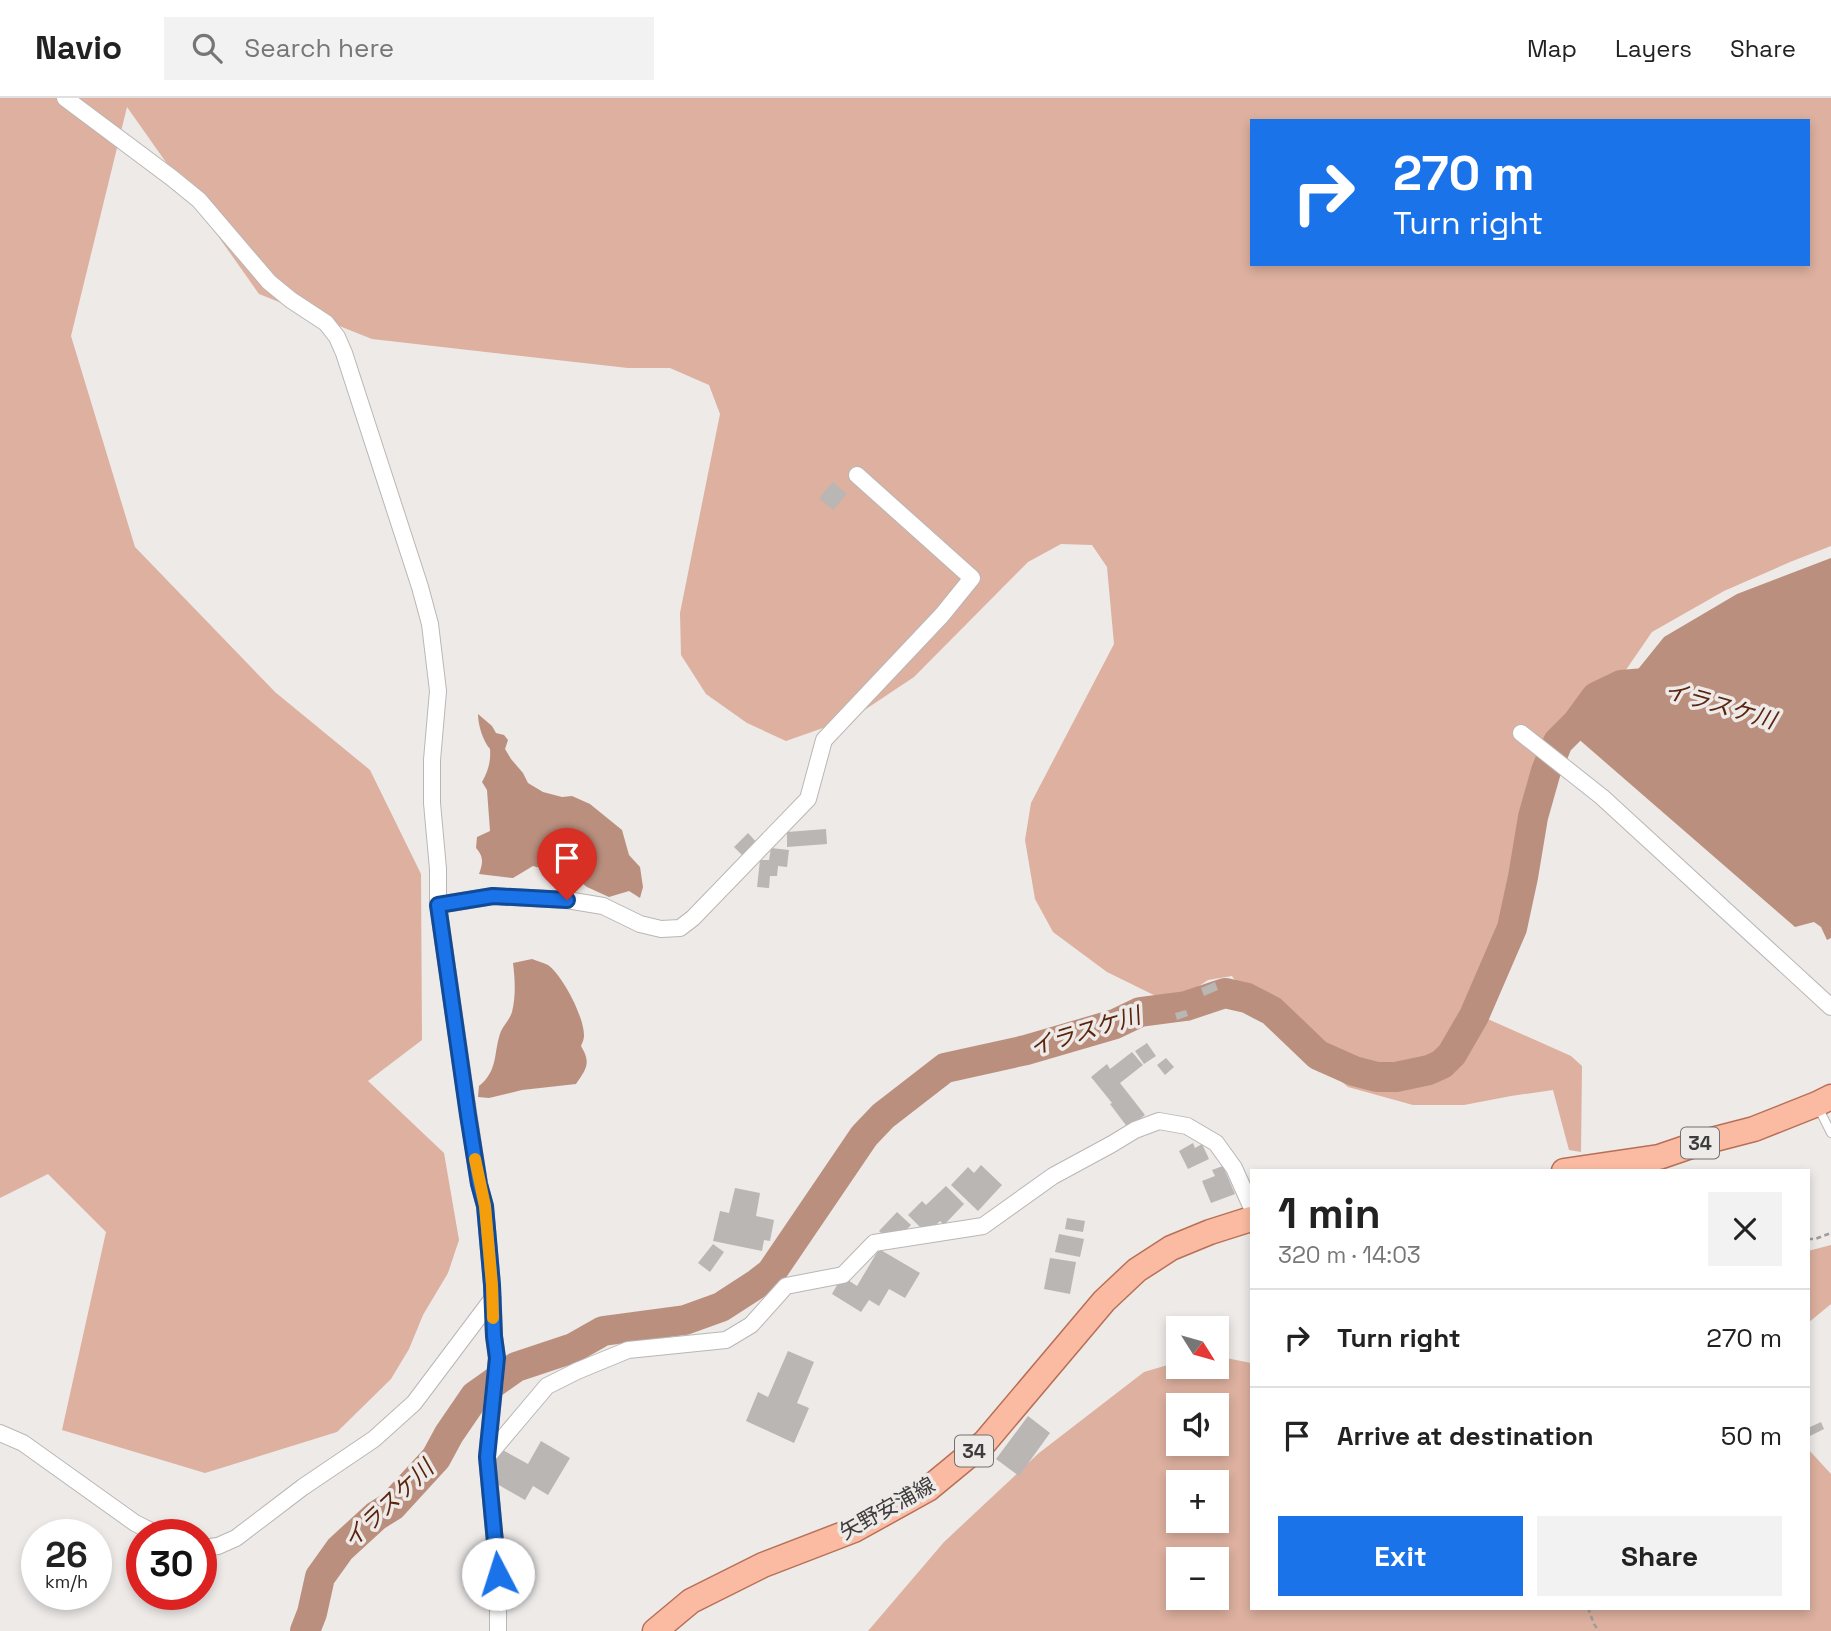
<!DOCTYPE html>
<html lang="en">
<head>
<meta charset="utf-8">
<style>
  :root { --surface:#fff; --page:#f2f2f2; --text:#222; --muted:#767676; --line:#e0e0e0; --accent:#1a73e8 }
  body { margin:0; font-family:"Space Grotesk","Noto Sans JP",sans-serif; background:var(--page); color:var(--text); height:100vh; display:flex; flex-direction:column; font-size:26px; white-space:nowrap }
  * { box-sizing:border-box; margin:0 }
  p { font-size:23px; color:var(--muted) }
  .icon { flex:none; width:38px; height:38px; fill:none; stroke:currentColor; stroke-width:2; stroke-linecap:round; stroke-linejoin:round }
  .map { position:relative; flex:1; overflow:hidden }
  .details { position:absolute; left:1250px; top:1071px; width:560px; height:441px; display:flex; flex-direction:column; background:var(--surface); border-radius:0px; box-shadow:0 4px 10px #0003 }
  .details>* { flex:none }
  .banner { position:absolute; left:1250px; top:21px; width:560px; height:147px; border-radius:0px; box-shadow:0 4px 10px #0003; background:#1a73e8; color:#fff; overflow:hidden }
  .needle { width:46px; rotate:127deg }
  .controls { position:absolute; left:1166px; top:1218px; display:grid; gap:14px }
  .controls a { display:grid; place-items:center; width:63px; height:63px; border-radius:0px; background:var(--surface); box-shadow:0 4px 10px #0003; font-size:35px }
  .speed { position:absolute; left:21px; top:1421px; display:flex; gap:14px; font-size:35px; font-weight:700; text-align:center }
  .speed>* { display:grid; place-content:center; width:91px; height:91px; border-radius:50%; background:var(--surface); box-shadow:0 4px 10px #0003; line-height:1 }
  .speed small { font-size:18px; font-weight:400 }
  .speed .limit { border:10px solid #d22; background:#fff; color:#111 }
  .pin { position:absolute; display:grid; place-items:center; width:60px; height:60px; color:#fff; margin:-72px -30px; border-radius:50% 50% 50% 0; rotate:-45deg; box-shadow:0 0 7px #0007 }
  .pin .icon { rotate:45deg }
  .me { position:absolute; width:77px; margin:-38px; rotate:355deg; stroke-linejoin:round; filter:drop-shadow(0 0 5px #0008) }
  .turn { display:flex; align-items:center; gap:24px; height:147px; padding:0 28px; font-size:32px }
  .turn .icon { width:91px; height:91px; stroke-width:2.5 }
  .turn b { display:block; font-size:49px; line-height:60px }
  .round { display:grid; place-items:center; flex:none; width:74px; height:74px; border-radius:0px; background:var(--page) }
  .summary { display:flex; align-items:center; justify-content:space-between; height:119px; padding:0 28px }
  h1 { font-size:42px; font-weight:700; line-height:52px }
  .cta { display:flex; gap:14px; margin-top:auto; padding:14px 28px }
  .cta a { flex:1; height:80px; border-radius:0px; background:var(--accent); color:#fff; font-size:28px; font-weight:700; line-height:80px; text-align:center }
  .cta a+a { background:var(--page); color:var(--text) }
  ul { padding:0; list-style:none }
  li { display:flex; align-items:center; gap:21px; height:98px; padding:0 28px; border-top:2px solid var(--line) }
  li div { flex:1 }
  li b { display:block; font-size:26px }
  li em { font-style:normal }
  header { display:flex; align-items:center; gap:42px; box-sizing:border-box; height:98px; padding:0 35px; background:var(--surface); border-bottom:2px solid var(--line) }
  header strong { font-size:33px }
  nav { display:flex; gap:38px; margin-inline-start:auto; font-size:24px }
  .search { width:490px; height:63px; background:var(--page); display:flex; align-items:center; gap:18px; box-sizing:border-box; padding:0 24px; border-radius:0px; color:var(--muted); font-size:26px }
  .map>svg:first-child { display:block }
</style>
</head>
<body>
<header>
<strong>Navio</strong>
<div class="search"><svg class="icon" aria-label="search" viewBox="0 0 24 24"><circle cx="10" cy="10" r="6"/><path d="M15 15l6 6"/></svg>Search here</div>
<nav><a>Map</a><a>Layers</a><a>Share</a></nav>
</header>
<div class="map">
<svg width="1831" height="1533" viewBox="0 0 1831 1533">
  <rect width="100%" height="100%" fill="#edeae8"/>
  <path fill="#ddb09f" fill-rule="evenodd" d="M0,0h1831v448l-41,16 -66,29 -72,41 -31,45 -36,26 -25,28 -21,43 -10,40 -10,51 -24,93 -23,54 99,44 11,10 -1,86 -12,-2 -16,-60 -42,6 -47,9h-51l-65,-18 -95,-79 -21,-32 -24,4 -24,16 -18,5 -59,-29 -54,-40 -18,-33 -10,-59 6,-37 83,-159 -7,-77 -15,-22 -31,-1 -33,18 -114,115 -60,40 -68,24 -39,-18 -41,-29 -25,-39 -1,-42 40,-199 -11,-29 -39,-17h-42l-256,-29 -113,-45 -132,-187 -56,229 64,211 140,145 95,78 51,104 1,166 -54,41 76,72 15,87 -11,33 -25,42 -14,34 -18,30 -54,53 -132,41 -143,-43 44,-198 -58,-58 -48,24zM1251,23h557v143h-557z
    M1831,1147v59l-23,19v-72z
    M1216,1258l35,7v245h557v-159l23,25v157h-963l76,-89 95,-89 105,-81 34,-10v5h38zM1178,1307h38v39h-38zM1178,1384h38v39h-38zM1178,1461h38v39h-38z"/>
  <path fill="#bb8f7e" d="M1831,460v380l-4,2 -6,-13 -7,-5 -19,5 -220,-191 26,-29 17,-13 46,-57 73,-43z
    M478,616l14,12 4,7 8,2 4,5 -3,9 6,10 12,14 5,10 15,9 19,5 10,-1 18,8 32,26 7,25 11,12 3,20 -3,11 -11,-7 -20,6 -22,-10 -10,-8 -44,-13 -20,12 -34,-4c4,-11 5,-17 -3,-26l1,-11 13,-6 -3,-41 -5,-8c6,-11 9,-20 8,-33 -7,-8 -12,-24 -12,-35z
    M532,861c5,2 12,4 16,6 15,11 36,52 36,70 0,4 -1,6 -3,11 10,17 6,22 -5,38l-54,6 -33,8 -11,-1 1,-11c20,-16 14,-34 22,-55 3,-6 9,-12 11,-19 4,-16 3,-33 1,-49z"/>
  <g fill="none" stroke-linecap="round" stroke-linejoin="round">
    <path stroke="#bb8f7e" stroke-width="30" d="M305,1533l7,-18 8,-36 20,-28 36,-33 16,-10 44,-48 13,-24 26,-38 41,-29 57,-19 30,-17 82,-11 36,-13 37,-24 13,-10 93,-137 19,-20 62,-48 81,-18 89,-26 25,-12 46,-6 39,-13 22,5 25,13 46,44 36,16 23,6h19l33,-7 13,-6 10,-10 22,-38 38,-88 11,-51 10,-60 13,-46 12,-29 19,-19 19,-26 25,-12 24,-2 21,2"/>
  </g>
  <path fill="#b9b6b4" d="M833,384l14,12 -14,16 -14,-12z
    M826,731l1,15 -40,3v-15z
    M748,735l10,11 -14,13 -10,-10z
    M771,750l18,2 -2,17 -9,-1 -1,10h-7l-1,12 -12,-1 3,-27h9z
    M1215,884l3,8 -14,6 -3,-8z
    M1186,912l2,6 -11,4 -2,-7z
    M1147,945l9,13 -12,8 -9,-13z
    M1132,954l11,13 -23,18 25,32 -17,13 -18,-24 2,-1 -21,-26 16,-13 3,5z
    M1166,960l8,9 -9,8 -8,-10z
    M1193,1045l2,5 7,-4 7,15 -21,10 -9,-18z
    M981,1067l21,20 -24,26 -27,-26 17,-18 6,6z
    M1223,1068l12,28 -24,9 -9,-22 13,-5 -3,-6z
    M946,1088l18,18 -20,21 -4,-4 -13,13 -19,-19 14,-14 4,4z
    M735,1090l25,5 -4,23 18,4 -4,21 -6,-1 -2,11 -49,-10 7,-30 9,2z
    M897,1114l14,13 -18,19 -14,-13z
    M1067,1120l18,3 -2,11 -18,-3z
    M1059,1136l25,5 -4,18 -25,-5z
    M713,1146l11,8 -14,20 -12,-9z
    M879,1151l41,24 -15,25 -16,-9 -10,17 -10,-6 -8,12 -29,-18 10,-18 15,10z
    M1050,1160l26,4 -6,32 -26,-5z
    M788,1253l26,11 -17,41 12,5 -15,35 -48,-22 12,-29 10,5z
    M1028,1318l22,17 -31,43 -23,-17z
    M1821,1324l3,7 -16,8v-9z
    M541,1343l29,17 -22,37 -15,-9 -8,14 -40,-23 16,-28 27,15z"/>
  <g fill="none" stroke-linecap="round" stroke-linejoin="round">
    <defs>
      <path id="lane" d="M1818,1009l13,26"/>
      <path id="street" d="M65,0l107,80 27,22 70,82 22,18 35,23 11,14 7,16 76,234 10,37 8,67 -6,69v43l6,66v36l27,187 14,92 6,22 7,79 2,52 3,21 -10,99 11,117v57
        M1521,635l81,64 229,210
        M438,807l55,-9 74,4 36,6 37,18 21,5 19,-1 13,-10 115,-119 16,-59 118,-125 30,-37 -115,-103
        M0,1335l23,10 112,80 24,12
        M487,1359l60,-71 30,-15 51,-21 98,-10 25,-15 35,-39 57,-11 31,-32 109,-17 70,-50 59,-32 23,-14 24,-9 28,5 29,17 18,25 17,38
        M201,1450l17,-2 18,-8 67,-51 71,-48 40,-36 79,-105"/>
      <path id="primary" d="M1564,1073l95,-14 41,-14 54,-14 63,-25 14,-7
        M655,1533l36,-30 72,-36 91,-35 74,-41 57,-47 119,-141 33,-31 34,-22 39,-16 41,-13"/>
    </defs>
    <use href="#lane" stroke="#bab6b5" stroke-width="10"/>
    <use href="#street" stroke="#bab6b5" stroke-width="18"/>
    <use href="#primary" stroke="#b77056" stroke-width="27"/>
    <path stroke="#9f9d9b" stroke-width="2.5" stroke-dasharray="5 3.5" stroke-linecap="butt" d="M1808,1141h7l16,-6
      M1588,1510l6,16 5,7"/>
    <use href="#lane" stroke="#fff" stroke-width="8"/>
    <use href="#street" stroke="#fff" stroke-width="16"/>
    <use href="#primary" stroke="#fbbba2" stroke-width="24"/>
  </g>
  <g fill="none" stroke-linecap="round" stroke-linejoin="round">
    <defs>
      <path id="route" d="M498,1476l-11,-117 10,-99 -3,-22 -2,-51 -7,-79 -6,-22 -11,-69 -30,-210 55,-9 74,4"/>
    </defs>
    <use href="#route" stroke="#114b97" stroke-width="18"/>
    <use href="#route" stroke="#1a73e8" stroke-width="12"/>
    <path stroke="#f59e0b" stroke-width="12" d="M475,1061l10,47 7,79 1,33"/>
  </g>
  <g text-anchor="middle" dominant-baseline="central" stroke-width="7" stroke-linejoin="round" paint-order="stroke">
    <g fill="#edeae8" stroke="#72706f" stroke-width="2">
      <rect x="1681" y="1029.5" width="38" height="31" rx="5"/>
      <rect x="955" y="1337.5" width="38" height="31" rx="5"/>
    </g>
    <g font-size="19" font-weight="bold" fill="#3d3b3b">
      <text x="1700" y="1045">34</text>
      <text x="974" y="1353">34</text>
    </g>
    <g font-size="21" fill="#3d3b3b" stroke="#edeae8">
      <text transform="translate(887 1410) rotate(-29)">矢野安浦線</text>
    </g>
    <g font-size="23" font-style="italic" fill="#5b240c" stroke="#edeae8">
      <text transform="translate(1720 607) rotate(16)">イラスケ川</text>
      <text transform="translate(1085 933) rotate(-17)">イラスケ川</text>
      <text transform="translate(388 1406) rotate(-44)">イラスケ川</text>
    </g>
  </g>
</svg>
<div class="controls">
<a><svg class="needle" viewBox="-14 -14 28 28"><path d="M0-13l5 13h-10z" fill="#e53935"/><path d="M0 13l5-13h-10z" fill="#767676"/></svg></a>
<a><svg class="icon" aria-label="sound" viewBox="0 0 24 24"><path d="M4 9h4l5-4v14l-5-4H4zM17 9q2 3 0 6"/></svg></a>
<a>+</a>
<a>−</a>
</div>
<div class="speed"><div>26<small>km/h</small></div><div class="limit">30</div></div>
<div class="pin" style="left:567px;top:802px;background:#d93025"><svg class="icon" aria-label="arrive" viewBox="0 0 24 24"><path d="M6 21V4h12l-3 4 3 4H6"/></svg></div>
<svg class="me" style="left:498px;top:1476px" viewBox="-20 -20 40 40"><circle r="19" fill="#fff"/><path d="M0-13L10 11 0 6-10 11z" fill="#1a73e8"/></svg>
<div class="banner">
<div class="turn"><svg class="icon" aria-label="right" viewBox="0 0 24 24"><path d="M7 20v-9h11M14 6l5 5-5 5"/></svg><div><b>270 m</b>Turn right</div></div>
</div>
<section class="details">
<div class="summary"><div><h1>1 min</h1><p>320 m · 14:03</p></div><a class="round"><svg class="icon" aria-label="close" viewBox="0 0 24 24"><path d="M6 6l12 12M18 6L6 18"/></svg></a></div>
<ul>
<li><svg class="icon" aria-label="right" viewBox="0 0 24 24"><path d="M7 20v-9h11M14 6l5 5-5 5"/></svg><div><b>Turn right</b></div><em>270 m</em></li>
<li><svg class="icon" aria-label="arrive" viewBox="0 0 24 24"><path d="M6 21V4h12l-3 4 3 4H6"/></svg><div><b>Arrive at destination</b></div><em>50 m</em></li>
</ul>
<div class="cta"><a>Exit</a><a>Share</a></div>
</section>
</div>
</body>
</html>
